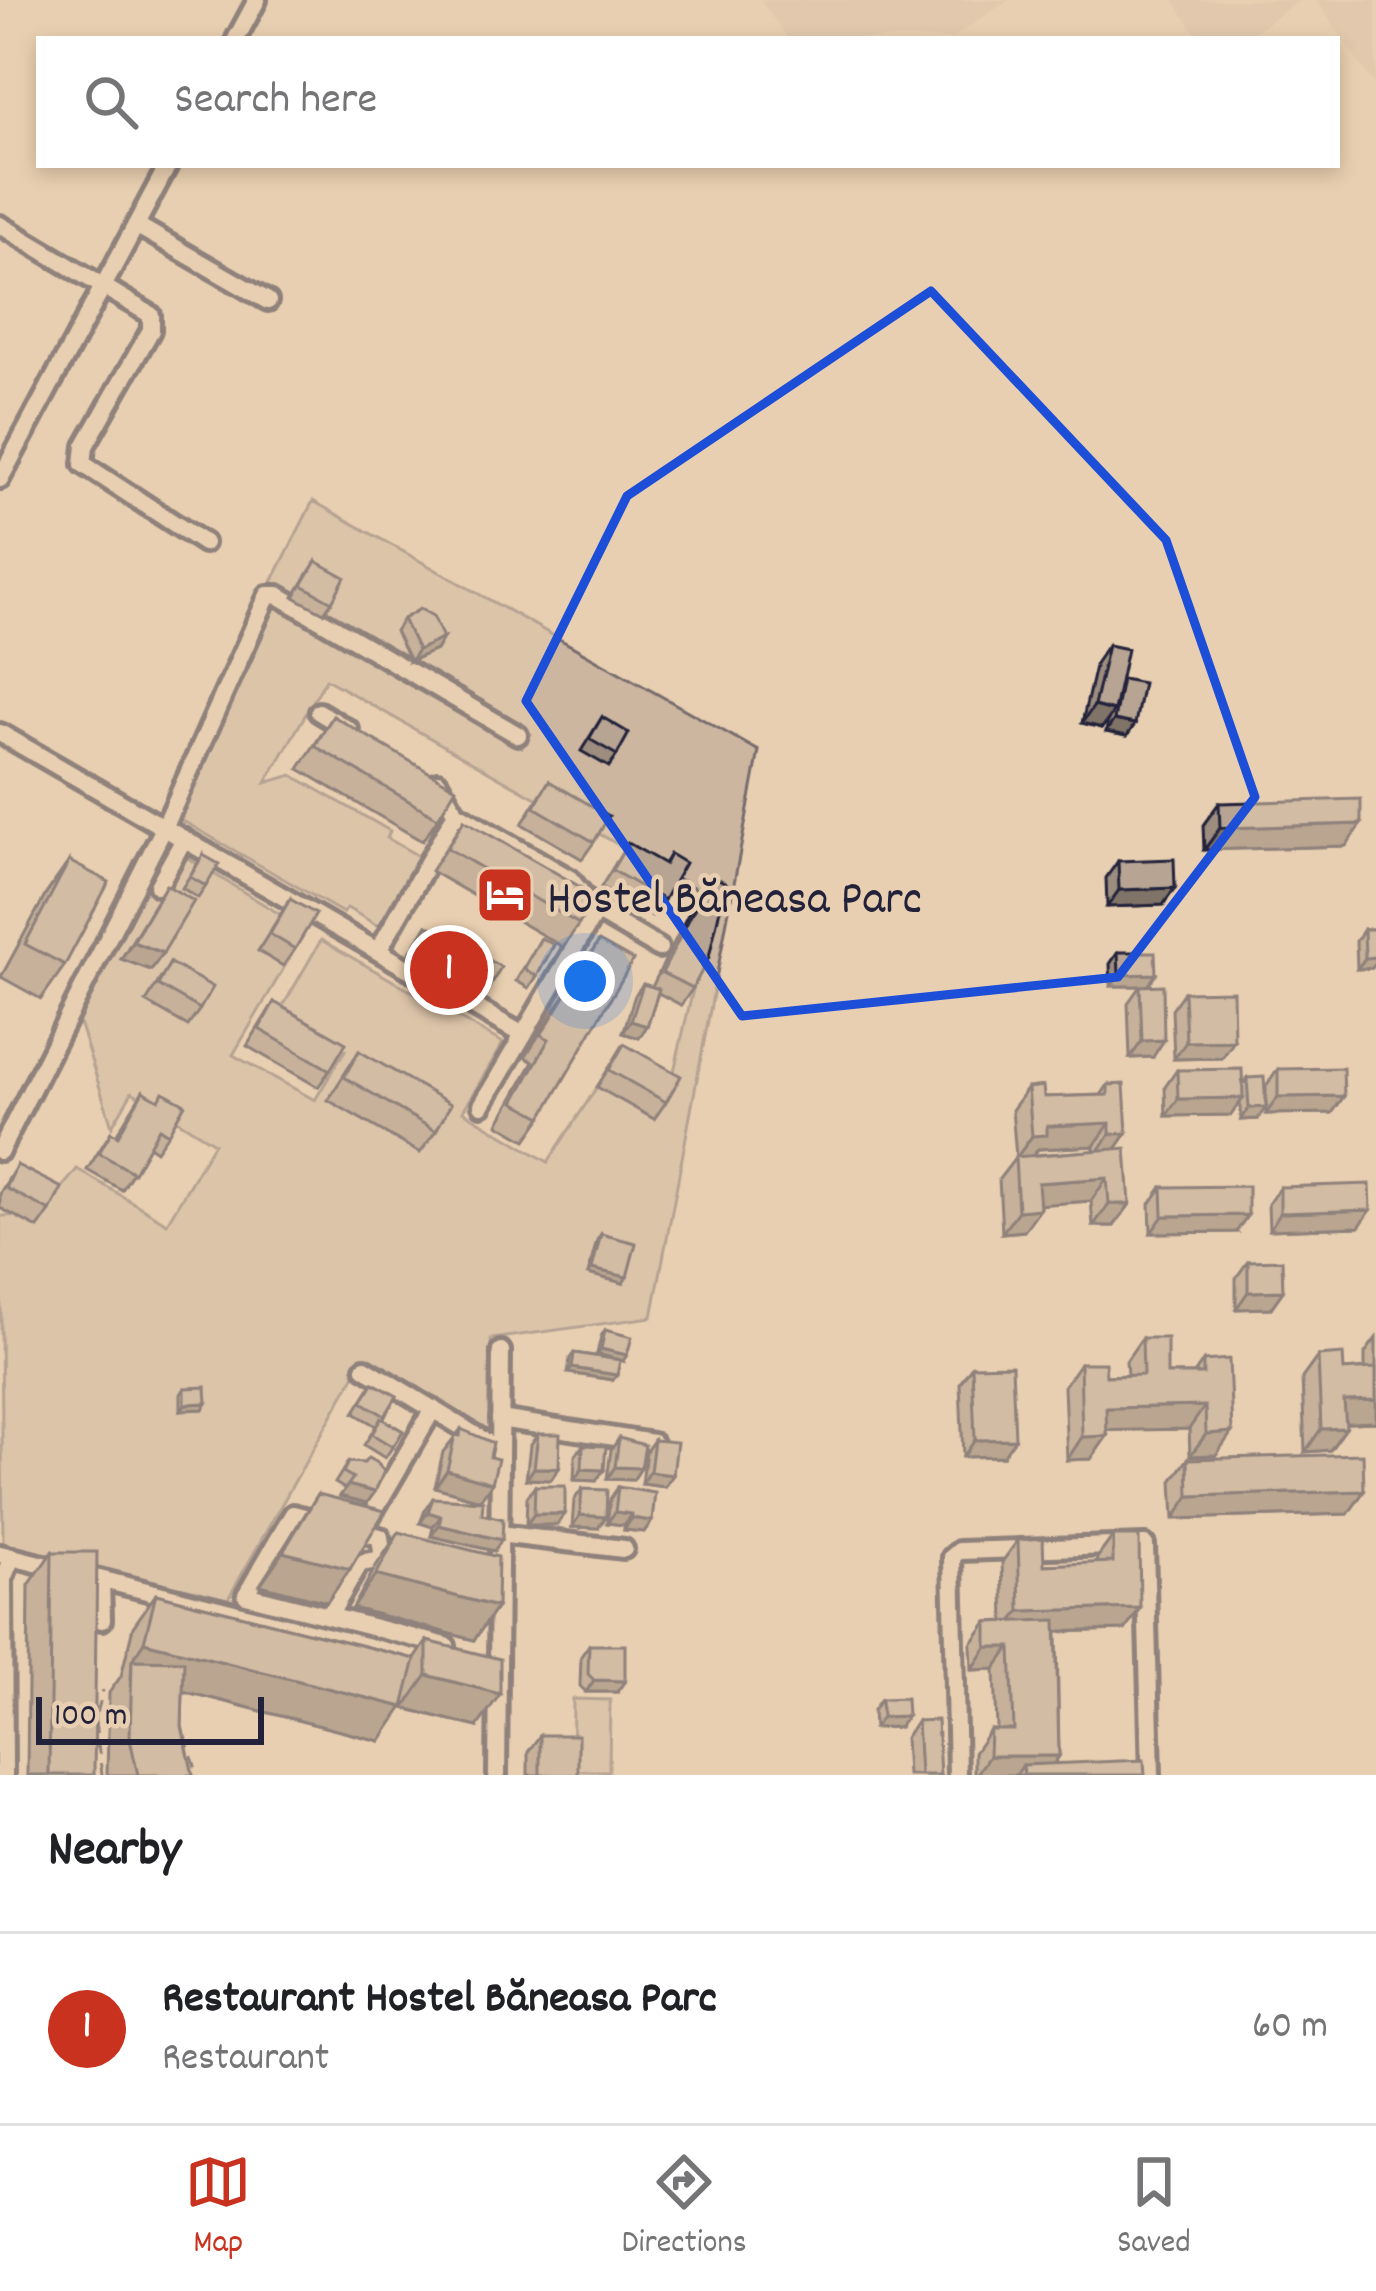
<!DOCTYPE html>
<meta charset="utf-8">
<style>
body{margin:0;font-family:Dekko,sans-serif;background:#f6f6f6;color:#202124}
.scale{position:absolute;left:36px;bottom:30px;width:228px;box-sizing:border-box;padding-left:12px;border:6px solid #22223b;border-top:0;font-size:33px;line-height:42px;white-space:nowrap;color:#22223b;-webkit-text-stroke:9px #e9cfb1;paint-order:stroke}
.you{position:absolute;left:585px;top:981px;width:42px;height:42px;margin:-30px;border:9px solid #fff;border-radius:50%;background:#1a73e8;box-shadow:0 0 0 18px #1a73e833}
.badge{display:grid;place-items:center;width:78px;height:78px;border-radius:50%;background:#c8321e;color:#fff;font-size:39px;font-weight:700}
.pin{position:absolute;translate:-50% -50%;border:6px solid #fff;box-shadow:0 3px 12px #0006}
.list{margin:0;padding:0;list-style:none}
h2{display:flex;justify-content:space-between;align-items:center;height:156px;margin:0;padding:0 48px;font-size:51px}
h2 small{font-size:39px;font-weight:400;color:#757577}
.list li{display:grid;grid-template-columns:78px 1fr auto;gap:36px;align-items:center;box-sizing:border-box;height:192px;padding:0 48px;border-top:3px solid #e0e0e0}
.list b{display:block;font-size:45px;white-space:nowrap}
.list p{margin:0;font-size:39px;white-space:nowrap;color:#757577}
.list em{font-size:39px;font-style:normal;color:#757577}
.icon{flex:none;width:66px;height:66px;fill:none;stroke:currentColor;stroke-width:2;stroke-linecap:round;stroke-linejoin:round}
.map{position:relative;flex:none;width:1376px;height:1775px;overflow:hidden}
.search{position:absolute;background:#fff;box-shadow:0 6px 18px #0003;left:36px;right:36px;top:36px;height:132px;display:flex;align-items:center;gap:30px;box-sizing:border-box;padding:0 42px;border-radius:0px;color:#757577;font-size:45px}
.sheet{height:348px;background:#fff}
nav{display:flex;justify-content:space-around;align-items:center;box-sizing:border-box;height:168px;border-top:3px solid #e0e0e0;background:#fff;font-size:33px;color:#757577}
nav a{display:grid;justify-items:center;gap:6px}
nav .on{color:#c8321e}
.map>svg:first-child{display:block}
</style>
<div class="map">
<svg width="1376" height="1775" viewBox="0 0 1376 1775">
<rect width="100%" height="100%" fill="#e9cfb1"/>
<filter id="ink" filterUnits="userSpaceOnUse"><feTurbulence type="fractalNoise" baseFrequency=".00833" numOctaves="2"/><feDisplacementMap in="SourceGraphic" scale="24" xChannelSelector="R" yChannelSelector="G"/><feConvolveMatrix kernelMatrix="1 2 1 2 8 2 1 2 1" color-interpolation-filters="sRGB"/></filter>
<g filter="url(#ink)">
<!-- built -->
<g fill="#dac2a8">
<path d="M760,0H1009L951,39H788Z"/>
<path d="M1173,0H1301L1244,39H1199Z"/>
<path d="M1316,0H1376V88Z"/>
</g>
<!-- green -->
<g fill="#ccb6a0" stroke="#776c6e" stroke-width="3">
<path d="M313,501L759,751L652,1317L491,1339L493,1434L365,1357L228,1599L3,1544L0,1216C39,1217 55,1198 77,1169L167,1223L214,1143L132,1092L112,1126L77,1016L163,843L306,930L233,1055L315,1100L345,1050L279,1013L321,940L503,1043L463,1111L548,1162L597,1087L669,1093L714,899L326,679L266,783L292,775L390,831L387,838L420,857L380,927L347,908L343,913L176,817L273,606L522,747L531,734L272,582Z"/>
<path d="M573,1699L610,1700L609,1771H572Z"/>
</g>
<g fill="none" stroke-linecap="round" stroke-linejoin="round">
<defs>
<g id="minor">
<path d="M236,39L257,0"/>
<path d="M0,225L151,315V330L85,446L83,464L204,543"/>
<path d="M136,225L268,301"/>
<path d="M0,479L168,165"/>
<path d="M319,712L349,730"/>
<path d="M0,733L523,1035"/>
<path d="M438,782L456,813L570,879L596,911L659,948"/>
<path d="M158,886L184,839"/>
<path d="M378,951L456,813"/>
<path d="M482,1105L596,911"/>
<path d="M0,1151L164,828L268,595H278L518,735"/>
<path d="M365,1368L493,1446"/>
<path d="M500,1419L653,1443"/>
<path d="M370,1517L433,1409"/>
<path d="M320,1521L293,1514L246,1595L446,1646"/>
<path d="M350,1529L380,1537L383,1559L400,1563"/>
<path d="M499,1534L624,1549"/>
<path d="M0,1554L433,1663"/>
<path d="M101,1580L102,1620"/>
<path d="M329,1616L360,1563L383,1559"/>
<path d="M4,1775L3,1579L12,1557"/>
<path d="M497,1775L501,1351"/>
<path d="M957,1775L952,1557L959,1551L1145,1545L1151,1775"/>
</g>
</defs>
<!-- minor casing -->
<use href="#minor" stroke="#22223b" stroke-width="26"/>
<!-- path -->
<g stroke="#22223b" stroke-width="3" stroke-dasharray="12 9" stroke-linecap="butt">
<path d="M185,1736L198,1775"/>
<path d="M102,1775L95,1722L103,1690"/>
</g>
<!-- minor -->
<use href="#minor" stroke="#e9cfb1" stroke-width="16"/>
</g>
<!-- wall -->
<g fill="#9d8d7e" stroke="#22223b" stroke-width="3" fill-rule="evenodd">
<path d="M316,561L332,602L324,613L294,597Z"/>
<path d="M403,619L443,638L436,650L410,661L395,631Z"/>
<path d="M1108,645L1135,724L1127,736L1106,732L1108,719L1102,728L1082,723L1096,662Z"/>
<path d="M333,716L438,818L422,841L299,769Z"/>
<path d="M602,717L617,755L609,767L581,751Z"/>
<path d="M549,781L594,842L582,859L522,824Z"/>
<path d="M1219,803L1346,846L1204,850L1203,825Z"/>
<path d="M464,820L579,924L563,947L431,871Z"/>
<path d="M628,843L664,864L670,854L664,900L652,917L601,887Z"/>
<path d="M203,855L206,886L198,898L182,888Z"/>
<path d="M69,861L65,965L41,999L1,977L46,894Z"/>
<path d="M1118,861L1163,905L1107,907L1106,878Z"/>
<path d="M711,875L693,988L681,1005L658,993L647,1026L639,1038L623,1033L635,995L643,984L652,987L699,892Z"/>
<path d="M166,885L163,953L151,970L121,959Z"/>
<path d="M290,899L295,949L283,966L258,951Z"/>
<path d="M427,925L493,981L482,998L407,957Z"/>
<path d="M1364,929H1376V962L1372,968L1357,969L1356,941Z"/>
<path d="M541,938L537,976L529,988L516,981Z"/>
<path d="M599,941L542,1117L526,1140L498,1124L533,1062L525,1057Z"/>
<path d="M1118,952L1156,974L1148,985L1153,1057L1130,1058L1128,1003L1140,986H1111L1110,964Z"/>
<path d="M170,963L200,1009L188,1026L146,1002Z"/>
<path d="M1184,992L1234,1041L1222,1058L1174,1059L1172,1009Z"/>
<path d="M274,1002L330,1070L318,1087L247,1046Z"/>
<path d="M624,1044L666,1102L654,1119L597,1087Z"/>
<path d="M359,1051L436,1131L420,1153L328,1100Z"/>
<path d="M1278,1069L1344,1096L1332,1113L1266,1114V1086Z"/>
<path d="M1177,1070L1242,1085L1247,1078L1258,1119L1241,1120L1240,1102L1231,1115L1166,1116L1165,1087Z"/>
<path d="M1108,1085L1127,1133L1116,1149L1130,1204L1114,1226H1093L1091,1201L1040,1204V1209L1024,1231L1002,1233L999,1179L1016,1157L1012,1110L1028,1088L1044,1097L1101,1095ZM1094,1146V1151L1033,1155L1038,1149Z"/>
<path d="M143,1091L168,1134L156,1151L149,1146L122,1190L87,1170L111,1132L116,1135Z"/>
<path d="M17,1165L50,1211L38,1228L0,1208V1193Z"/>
<path d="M1162,1187L1236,1232L1151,1233L1150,1204Z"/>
<path d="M1280,1187L1359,1227L1269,1230L1268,1204Z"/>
<path d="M601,1234L623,1283L588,1274L597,1240Z"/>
<path d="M1248,1261L1283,1291L1271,1308L1236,1309V1278Z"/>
<path d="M605,1330L623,1361L620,1360L613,1380L568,1373L570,1358L574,1353L616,1359L597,1354L601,1336Z"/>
<path d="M1142,1338L1167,1374H1194L1203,1361L1216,1455L1190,1456L1189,1429L1107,1430V1436L1091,1459L1067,1460L1064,1386L1080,1363L1106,1376L1127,1375L1126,1361Z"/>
<path d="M1376,1338V1422L1345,1423L1346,1428L1330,1450L1305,1452L1302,1378L1318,1356L1344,1370L1365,1368V1353Z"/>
<path d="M972,1366L1003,1456L963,1457L960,1383Z"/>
<path d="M373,1383L397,1396L383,1419L403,1431L385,1458L364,1445L376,1426L354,1413Z"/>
<path d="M185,1388L207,1403L203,1409L181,1410V1394Z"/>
<path d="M461,1429L480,1500L435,1487L443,1452Z"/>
<path d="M538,1434L559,1468L551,1480L526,1479L530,1445Z"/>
<path d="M619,1438L641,1468L633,1480L607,1479L611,1450Z"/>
<path d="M654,1440L665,1487L642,1484L646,1451Z"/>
<path d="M583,1445L596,1481L574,1480L575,1456Z"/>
<path d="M1188,1459L1364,1491L1348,1514L1174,1519L1172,1481Z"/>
<path d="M348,1462L367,1503L340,1496L345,1489L335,1483Z"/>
<path d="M535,1486L557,1525H526L527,1497Z"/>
<path d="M618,1487L652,1521L644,1532L624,1530V1525L607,1523L610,1499Z"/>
<path d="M582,1489L598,1528L572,1527L574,1500Z"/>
<path d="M318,1494L350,1569L327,1602L260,1585Z"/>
<path d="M433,1498L482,1514L494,1551L431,1536L433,1527L420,1523L425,1510Z"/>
<path d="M399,1532L497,1607L474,1640L353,1608L376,1566Z"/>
<path d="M1113,1536L1140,1608L1125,1630L1057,1632L1059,1756L1054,1764L1145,1775H974V1753L990,1730H997L995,1669L972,1670L971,1644L987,1622L1004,1621L1002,1562L1018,1540L1044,1565L1097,1563V1558Z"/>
<path d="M52,1552L94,1775H27L29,1585Z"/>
<path d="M156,1594L415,1659L427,1641L477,1727L404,1708V1704L380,1741L183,1691L182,1726L193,1775H107L109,1693L121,1676L133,1627Z"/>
<path d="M589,1645L617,1692H586L580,1686L581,1656Z"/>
<path d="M881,1699L899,1727L874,1728L873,1710Z"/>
<path d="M917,1721L940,1775H907L905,1738Z"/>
<path d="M540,1735L578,1775H528V1752Z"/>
</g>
<!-- shaded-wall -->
<g fill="#807367" stroke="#22223b" stroke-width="3">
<path d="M443,638L436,650L410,661L418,650Z"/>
<path d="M1094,706L1114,711L1102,728L1082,723Z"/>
<path d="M1114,720L1135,724L1127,736L1106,732Z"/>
<path d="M1361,824L1346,846L1204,850L1220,828Z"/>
<path d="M1175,888L1163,905L1107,907L1119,890Z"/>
<path d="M133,942L163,953L151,970L121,959Z"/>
<path d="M1376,957V962L1372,968L1357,969L1365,958Z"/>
<path d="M1156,974L1148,986H1111L1119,975Z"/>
<path d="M631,1021L647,1026L639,1038L623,1033Z"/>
<path d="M1164,1040L1153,1057L1130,1058L1142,1041Z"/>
<path d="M1234,1041L1222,1058L1174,1059L1186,1042Z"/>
<path d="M1344,1096L1332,1113L1266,1114L1278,1097Z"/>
<path d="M1243,1098L1231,1115L1166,1116L1178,1099Z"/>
<path d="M1266,1107L1258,1119L1241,1120L1249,1108Z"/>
<path d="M1110,1123L1094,1146L1038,1149L1032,1157L1016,1158L1032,1136L1047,1126Z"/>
<path d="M1127,1133L1111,1156L1095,1157L1110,1134Z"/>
<path d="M1107,1178L1091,1201L1023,1206L1038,1183Z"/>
<path d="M1109,1204H1130L1114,1226H1093Z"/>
<path d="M1040,1209L1024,1231L1002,1233L1018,1211Z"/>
<path d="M1371,1210L1359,1227L1269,1230L1280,1213Z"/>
<path d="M1248,1215L1236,1232L1151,1233L1163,1216Z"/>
<path d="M592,1269L627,1277L623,1283L588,1274Z"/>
<path d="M1283,1291L1271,1308L1236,1309L1248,1292Z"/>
<path d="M601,1349L627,1355L623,1361L597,1354Z"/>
<path d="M572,1368L617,1375L613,1380L568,1373Z"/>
<path d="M1376,1400V1422L1329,1424L1344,1401Z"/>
<path d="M207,1403L203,1409L181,1410L185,1404Z"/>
<path d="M1205,1406L1189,1429L1090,1431L1106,1408Z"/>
<path d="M1346,1428L1330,1450L1305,1452L1321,1429Z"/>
<path d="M1232,1432L1216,1455L1190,1456L1206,1434Z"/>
<path d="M1107,1436L1091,1459L1067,1460L1082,1437Z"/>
<path d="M1015,1439L1003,1456L963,1457L975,1440Z"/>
<path d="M615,1467L641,1468L633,1480L607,1479Z"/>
<path d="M534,1468H559L551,1480L526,1479Z"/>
<path d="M582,1469L604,1470L596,1481L574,1480Z"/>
<path d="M447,1470L492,1483L480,1500L435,1487Z"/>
<path d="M650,1472L673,1475L665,1487L642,1484Z"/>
<path d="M348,1485L375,1492L367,1503L340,1496Z"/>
<path d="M1364,1491L1348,1514L1174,1519L1189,1496Z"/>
<path d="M428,1512L441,1516L433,1527L420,1523Z"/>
<path d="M615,1512L632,1514L624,1525L607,1523Z"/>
<path d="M534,1514H565L557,1525H526Z"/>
<path d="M580,1515L606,1517L598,1528L572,1527Z"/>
<path d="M632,1518L652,1521L644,1532L624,1530Z"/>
<path d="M439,1525L502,1540L494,1551L431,1536Z"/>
<path d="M283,1552L350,1569L327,1602L260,1585Z"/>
<path d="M376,1575L497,1607L474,1640L353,1608Z"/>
<path d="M1140,1608L1125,1630L1004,1633L1020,1611Z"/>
<path d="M144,1642L403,1707L380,1741L131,1678L132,1660Z"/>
<path d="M987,1647H1011L995,1669L972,1670Z"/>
<path d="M427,1675L500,1694L477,1727L404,1708Z"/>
<path d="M594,1680L625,1681L617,1692H586Z"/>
<path d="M907,1716L899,1727L874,1728L882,1717Z"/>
<path d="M989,1756H1059L1046,1775L1023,1765L1016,1775H976Z"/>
</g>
<!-- building -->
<g fill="#b7a493" stroke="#22223b" stroke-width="3">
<path d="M316,561L345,577L332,602L302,585Z"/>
<path d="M420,609L433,616L443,638L418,650L403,619Z"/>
<path d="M1108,645L1127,649L1114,711L1094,706Z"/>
<path d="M1122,679L1143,683L1135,724L1114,720Z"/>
<path d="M333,716L456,788L438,818L315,746Z"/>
<path d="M602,717L629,733L617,755L589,739Z"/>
<path d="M549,781L609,816L594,842L534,807Z"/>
<path d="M1361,799V824L1220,828L1219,803Z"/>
<path d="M464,820L596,896L579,924L447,848Z"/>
<path d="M628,843L665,864L670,854L685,863L664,900L612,870Z"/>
<path d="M203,855L219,864L206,886L190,877Z"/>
<path d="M1174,859L1175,888L1119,890L1118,861Z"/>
<path d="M69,861L109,882L65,965L25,944Z"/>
<path d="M711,875L726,883L709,957L693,988L662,973Z"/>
<path d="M166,885L194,901L163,953L133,942Z"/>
<path d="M290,899L316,914L295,949L270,934Z"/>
<path d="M427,925L501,967L493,981L419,940Z"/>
<path d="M1364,929H1376V957L1365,958Z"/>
<path d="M541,938L554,945L537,976L524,969Z"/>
<path d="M599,941L633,960L542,1117L514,1102L549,1039L541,1035Z"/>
<path d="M1118,952H1155L1156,974L1119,975Z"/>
<path d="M170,963L213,987L200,1009L158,985Z"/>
<path d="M643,984L659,989L647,1026L631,1021Z"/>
<path d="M1163,985L1164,1040L1142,1041L1140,986Z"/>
<path d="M1233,991L1234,1041L1186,1042L1184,992Z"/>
<path d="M274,1002L346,1043L330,1070L259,1029Z"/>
<path d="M624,1044L681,1076L666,1102L609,1070Z"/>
<path d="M359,1051L451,1104L436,1131L344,1077Z"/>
<path d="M1343,1068L1344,1096L1278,1097V1069Z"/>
<path d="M1242,1069L1243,1098L1178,1099L1177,1070Z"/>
<path d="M1264,1077L1266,1107L1249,1108L1247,1078Z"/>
<path d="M1124,1084L1127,1133L1110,1134V1123L1047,1126V1135L1032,1136L1028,1088L1043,1086L1044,1097L1108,1095V1085Z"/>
<path d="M143,1091L159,1100L163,1092L185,1104L168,1134L159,1128L134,1173L99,1153L111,1132L118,1136Z"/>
<path d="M1126,1148L1130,1204H1109L1107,1178L1038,1183L1040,1209L1018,1211L1015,1157Z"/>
<path d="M17,1165L62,1188L50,1211L6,1188Z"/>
<path d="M1370,1184L1371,1210L1280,1213V1187Z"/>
<path d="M1248,1186V1215L1163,1216L1162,1187Z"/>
<path d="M601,1234L636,1243L627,1277L592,1269Z"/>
<path d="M1282,1260L1283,1291L1248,1292V1261Z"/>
<path d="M605,1330L632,1337L627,1355L601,1349Z"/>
<path d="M1142,1338H1167V1374H1203V1361L1229,1359L1232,1432L1206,1434L1205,1406L1106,1408L1107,1436L1082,1437L1080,1363H1105L1106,1376L1143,1375Z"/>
<path d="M574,1353L620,1360L617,1375L572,1368Z"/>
<path d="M1343,1354L1344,1370L1376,1368V1400L1344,1401L1346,1428L1321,1429L1318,1356Z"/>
<path d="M1012,1365L1015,1439L975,1440L972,1366Z"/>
<path d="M373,1383L397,1396L385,1416L362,1402Z"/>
<path d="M206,1387L207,1403L185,1404V1388Z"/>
<path d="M381,1418L403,1431L393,1447L372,1434Z"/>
<path d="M461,1429L493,1443L490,1457L498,1459L492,1483L447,1470L455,1435L460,1436Z"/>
<path d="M538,1434H560L559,1468H534Z"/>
<path d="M619,1438L645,1445L641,1468L615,1467Z"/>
<path d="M654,1440L677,1442L673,1475L650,1472Z"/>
<path d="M583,1445L606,1446L604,1470L582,1469Z"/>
<path d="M1363,1454L1364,1491L1189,1496L1188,1459Z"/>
<path d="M368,1458L377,1463L384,1471L375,1492L348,1485L353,1478L343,1472L348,1462L364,1463Z"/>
<path d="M535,1486H565V1514H534Z"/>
<path d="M618,1487L655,1493L652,1521L632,1518V1514L615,1512Z"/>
<path d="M582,1489L607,1490L606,1517L580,1515Z"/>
<path d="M318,1494L385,1511L350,1569L283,1552Z"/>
<path d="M433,1498L483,1501L482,1514L503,1519L502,1540L439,1525L441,1516L428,1512Z"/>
<path d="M399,1532L498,1557L497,1607L376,1575Z"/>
<path d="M1113,1536H1139L1140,1608L1020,1611L1018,1540L1043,1538L1044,1565L1113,1562Z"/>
<path d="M52,1552H97L94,1775H49Z"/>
<path d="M156,1594L415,1659L403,1707L144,1642Z"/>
<path d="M1056,1620L1059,1756H989L990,1730H1014L1011,1647H987V1622Z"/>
<path d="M427,1641L500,1659V1694L427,1675Z"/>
<path d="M589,1645H625V1681L594,1680L588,1674Z"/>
<path d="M132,1660L184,1661L182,1726L193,1775H138L130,1739Z"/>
<path d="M906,1698L907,1716L882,1717L881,1699Z"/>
<path d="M937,1720L940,1775H920L917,1721Z"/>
<rect x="540" y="1735" width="38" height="40"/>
<path d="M1144,1760L1145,1775H1024L1023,1765Z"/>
</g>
</g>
<!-- marked area -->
<path d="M0 0H1376V1775H0ZM931,291L1166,540L1255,797L1118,977L742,1016L526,701L627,496Z" fill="#e9cfb1" fill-opacity=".55" fill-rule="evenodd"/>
<path fill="none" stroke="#1d4ed8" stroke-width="9" stroke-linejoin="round" d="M931,291L1166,540L1255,797L1118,977L742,1016L526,701L627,496Z"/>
<!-- icons -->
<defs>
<symbol id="hotel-square" viewBox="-11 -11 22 22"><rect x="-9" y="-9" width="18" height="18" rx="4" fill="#c8321e" stroke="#e9cfb1"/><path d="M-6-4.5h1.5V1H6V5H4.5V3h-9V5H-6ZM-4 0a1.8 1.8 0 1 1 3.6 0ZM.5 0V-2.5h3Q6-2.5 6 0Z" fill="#fff"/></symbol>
</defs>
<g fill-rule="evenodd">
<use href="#hotel-square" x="472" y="862" width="66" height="66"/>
</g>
<g text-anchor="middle" stroke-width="9" stroke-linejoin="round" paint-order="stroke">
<!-- poi labels -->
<g font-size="48" fill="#22223b" stroke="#e9cfb1" text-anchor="start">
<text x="547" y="912">Hostel Băneasa Parc</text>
</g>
</g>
</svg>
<div class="scale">100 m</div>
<div class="you"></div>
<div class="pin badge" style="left:449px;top:970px">1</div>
<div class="search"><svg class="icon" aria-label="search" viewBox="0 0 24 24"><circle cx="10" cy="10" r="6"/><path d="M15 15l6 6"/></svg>Search here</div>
</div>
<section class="sheet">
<h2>Nearby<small></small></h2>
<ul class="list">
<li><span class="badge">1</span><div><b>Restaurant Hostel Băneasa Parc</b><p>Restaurant</p></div><em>60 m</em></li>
</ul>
</section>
<nav>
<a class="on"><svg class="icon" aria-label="map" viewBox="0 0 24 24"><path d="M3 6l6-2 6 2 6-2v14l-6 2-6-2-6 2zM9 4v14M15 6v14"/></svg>Map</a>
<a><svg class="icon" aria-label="directions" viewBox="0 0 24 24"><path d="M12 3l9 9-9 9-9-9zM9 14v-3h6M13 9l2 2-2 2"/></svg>Directions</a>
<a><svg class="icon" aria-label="saved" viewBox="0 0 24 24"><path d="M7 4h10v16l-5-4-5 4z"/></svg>Saved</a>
</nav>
